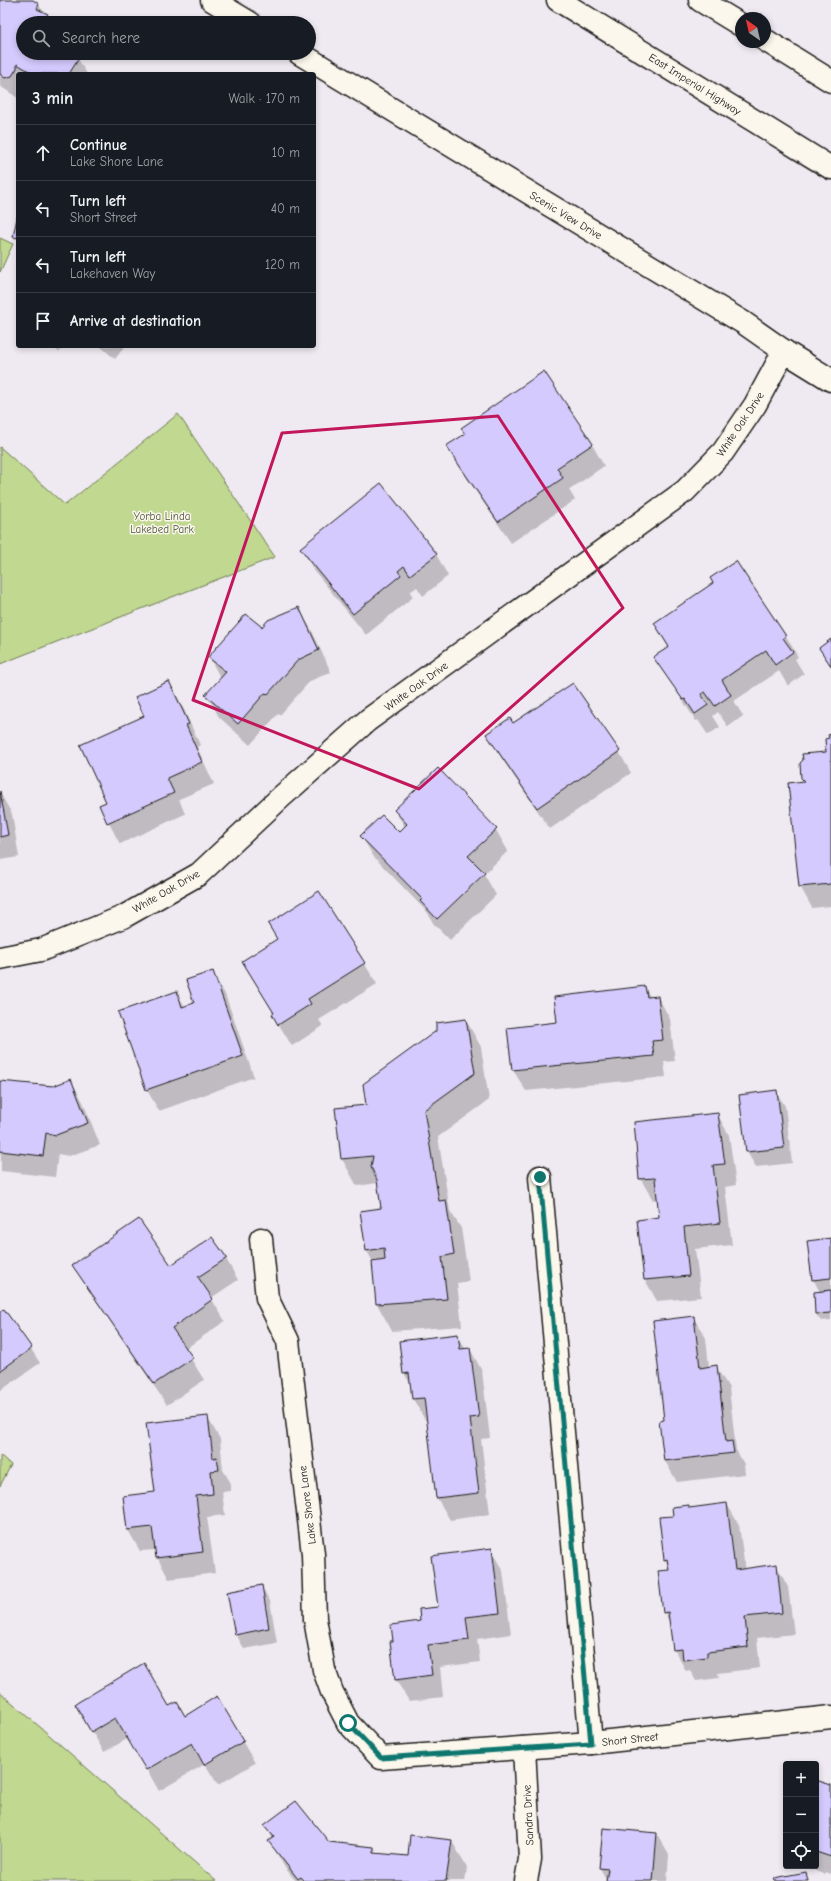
<!DOCTYPE html>
<meta charset="utf-8">
<style>
body{margin:0;font-family:"Comic Neue",sans-serif;background:#20242c;color:#f1f3f6}
.controls{position:absolute;right:12px;bottom:12px;display:grid;overflow:hidden;border-radius:4px;box-shadow:0 2px 6px #0003}
.controls button{width:36px;height:36px;display:grid;place-items:center;padding:0;border:0;border-bottom:1px solid #363941;background:#171b24;color:#f1f3f6;font:20px sans-serif}
.compass{position:absolute;left:735px;top:12px;width:36px;height:36px;border-radius:50%;background:#171b24;box-shadow:0 2px 6px #0003;rotate:326deg}
.stop{position:absolute;width:12px;height:12px;margin:-9px;border:3px solid #0f766e;border-radius:50%;background:#fff}
.stop.end{background:#0f766e;border-color:#fff;box-shadow:0 1px 4px #0008}
.list{margin:0;padding:0;list-style:none}
h2{display:flex;justify-content:space-between;align-items:center;height:52px;margin:0;padding:0 16px;font-size:17px}
h2 small{font-size:13px;font-weight:400;color:#9ea1a6}
.list li{display:grid;grid-template-columns:26px 1fr auto;gap:12px;align-items:center;box-sizing:border-box;height:56px;padding:0 16px;border-top:1px solid #363941}
.list b{display:block;font-size:15px;white-space:nowrap}
.list p{margin:0;font-size:13px;white-space:nowrap;color:#9ea1a6}
.list em{font-size:13px;font-style:normal;color:#9ea1a6}
.icon{flex:none;width:22px;height:22px;fill:none;stroke:currentColor;stroke-width:2;stroke-linecap:round;stroke-linejoin:round}
.map{position:relative;flex:none;width:831px;height:1881px;overflow:hidden}
.search{position:absolute;background:#171b24;box-shadow:0 2px 6px #0003;left:16px;top:16px;width:300px;height:44px;display:flex;align-items:center;gap:10px;box-sizing:border-box;padding:0 14px;border-radius:22px;color:#9ea1a6;font-size:15px}
.panel{position:absolute;background:#171b24;box-shadow:0 2px 6px #0003;left:16px;top:72px;width:300px;height:276px;border-radius:4px}
.map>svg:first-child{display:block}
</style>
<div class="map">
<svg width="831" height="1881" viewBox="0 0 831 1881">
<rect width="100%" height="100%" fill="#efeaf1"/>
<filter id="ink" filterUnits="userSpaceOnUse"><feTurbulence type="fractalNoise" baseFrequency=".025" numOctaves="2"/><feDisplacementMap in="SourceGraphic" scale="8" xChannelSelector="R" yChannelSelector="G"/><feConvolveMatrix kernelMatrix="1 2 1 2 8 2 1 2 1" color-interpolation-filters="sRGB"/></filter>
<g filter="url(#ink)">
<!-- green -->
<g fill="#c0d88f" stroke="#6e7a56">
<path d="M0,238L13,244L0,272Z"/>
<path d="M178,414L275,557L0,664V447L65,505Z"/>
<path d="M0,1455L11,1465L0,1486Z"/>
<path d="M0,1692L216,1881H0Z"/>
</g>
<!-- shadow -->
<g fill="#0003">
<path d="M0,0H31L38,4L52,23H23V53H68L78,59L87,74H18V98L0,86Z"/>
<path d="M52,346H64L59,352Z"/>
<path d="M100,346H125L115,359Z"/>
<path d="M592,444L604,466L569,490L575,500L511,543L460,468L448,447Z"/>
<path d="M301,548L436,554L448,576L423,596L417,587L410,592L413,597L366,635L313,569Z"/>
<path d="M298,608L311,629L331,672L310,681L280,715L278,714L250,745L219,717L207,695L221,679L209,657Z"/>
<path d="M655,624L786,636L798,657L795,659L804,674L788,686L779,671L734,701L743,716L728,727L718,712L713,716L720,727L708,735L698,720L696,721L655,658L669,648Z"/>
<path d="M169,682L181,703L200,745L197,747L214,784L179,799L185,814L120,844L100,806L108,802L145,716Z"/>
<path d="M572,684L619,752L631,773L550,829L500,756L488,735L513,725Z"/>
<path d="M831,735V906L812,908L800,886L805,782L827,753Z"/>
<path d="M0,793L12,814L19,857L0,860Z"/>
<path d="M395,811L496,830L508,851L484,874L496,895L450,940L433,923L428,913L374,857L361,836L399,833L405,827Z"/>
<path d="M364,963L377,984L319,1020L323,1026L292,1046L273,1015Z"/>
<path d="M212,972L225,994L254,1077L159,1111L147,1090L176,992L185,1007L195,1003Z"/>
<path d="M645,988L651,998L658,997L670,1019L675,1061L664,1062L666,1077L526,1091L513,1070L508,1029L558,1023Z"/>
<path d="M466,1020L481,1047L489,1100L438,1137L450,1211L461,1228L469,1281L457,1283L462,1326L392,1331L377,1304L373,1262L367,1251L382,1209L378,1183L357,1186L342,1159L336,1109L367,1106Z"/>
<path d="M71,1080L83,1102L100,1145L69,1156L58,1154L55,1177L1,1171L0,1082L53,1087Z"/>
<path d="M776,1092L785,1106L792,1163L756,1167L747,1152L741,1096Z"/>
<path d="M717,1114L729,1135L736,1185L725,1187L732,1245L695,1249L701,1297L657,1301L645,1280L660,1218L658,1199L653,1200L640,1178Z"/>
<path d="M831,1239V1320L821,1321L816,1314L820,1292L813,1279Z"/>
<path d="M226,1259L238,1280L211,1298L225,1321L185,1349L204,1380L167,1405L86,1286L73,1265L171,1266Z"/>
<path d="M0,1313L31,1349L40,1363L0,1391Z"/>
<path d="M693,1317L706,1338L709,1367H716L729,1388L736,1450L744,1464L745,1474L677,1482L665,1461L660,1422L665,1421Z"/>
<path d="M458,1335L466,1350L470,1349L482,1371L490,1438L481,1439L490,1514L450,1520L437,1498L428,1420H425L413,1399L412,1387L404,1373Z"/>
<path d="M207,1417L220,1439L223,1470L229,1480L231,1491L222,1492L225,1515L207,1517L215,1573L169,1579L157,1557L156,1550L140,1551L128,1530L124,1496L156,1493Z"/>
<path d="M727,1504L739,1525L745,1569L776,1565L788,1587L794,1634L757,1638L760,1668L718,1673L719,1678L696,1681L690,1670L686,1671L674,1649L671,1625L664,1612L670,1570L665,1559L674,1517L688,1506L690,1509Z"/>
<path d="M491,1550L503,1571L511,1634L477,1639L480,1662L440,1667L443,1697L409,1701L396,1680L421,1622L439,1608Z"/>
<path d="M261,1586L270,1601L277,1643L244,1649L236,1634Z"/>
<path d="M217,1698L255,1763L218,1785L205,1764L159,1791L129,1738L104,1752L76,1704L169,1708L185,1717Z"/>
<path d="M816,1781L831,1786V1874L826,1872L825,1875L804,1866H816Z"/>
<path d="M266,1825L328,1843L374,1848L377,1854L409,1857L452,1841L467,1868L465,1881H296L285,1868L270,1841L273,1839Z"/>
<path d="M604,1829L657,1834L669,1855L667,1881H607L600,1868Z"/>
</g>
<!-- building -->
<g fill="#d4cafd" stroke="#1c1c1c">
<path d="M0,0H33L39,4L37,9L48,14L42,23H23V53H70L79,58L69,74H34L17,64V68L12,76L5,78L0,74Z"/>
<path d="M18,213V238L13,237Z"/>
<path d="M544,371L593,444L557,468L563,478L498,522L446,446L465,434L461,428Z"/>
<path d="M381,483L437,554L410,575L404,566L398,571L401,575L353,614L300,548Z"/>
<path d="M736,561L786,636L783,638L793,652L775,665L766,650L722,680L731,695L715,706L705,692L701,694L708,705L695,714L685,699L683,700L653,657L669,647L654,623L713,583L710,578Z"/>
<path d="M299,607L319,650L298,660L268,694L265,693L238,724L205,695L226,672L208,657L246,614L262,627L268,620Z"/>
<path d="M831,639V666L819,648Z"/>
<path d="M169,681L189,724L186,725L202,762L167,778L174,793L107,823L99,805L106,802L80,745L144,716L135,697Z"/>
<path d="M573,683L620,751L537,808L486,734L510,718L513,723Z"/>
<path d="M831,734V884L799,887L788,783L804,781L801,778L800,763L803,760L802,754L826,752L825,739L829,738L828,735Z"/>
<path d="M438,768L497,829L468,856L485,873L437,919L420,901L422,899L360,836L382,815L399,832L407,824L394,810Z"/>
<path d="M0,791L8,835L0,837Z"/>
<path d="M319,891L365,963L308,999L311,1004L278,1025L272,1014L274,1013L242,961L277,939L268,924Z"/>
<path d="M213,971L243,1056L146,1090L118,1012L177,991L182,1007L194,1003L186,980Z"/>
<path d="M645,986L647,997L658,996L663,1040L652,1041L654,1056L512,1070L507,1028L557,1022L554,997Z"/>
<path d="M466,1019L475,1073L424,1110L439,1201L446,1200L454,1254L442,1257L447,1299L376,1304L372,1262L385,1260L384,1248L366,1251L360,1211L381,1208L377,1180L371,1167L373,1156L341,1159L335,1108L366,1105L363,1084L436,1031V1023Z"/>
<path d="M71,1079L88,1123L56,1135L46,1133L43,1156L0,1151V1081L53,1086Z"/>
<path d="M777,1090L784,1148L746,1152L739,1095Z"/>
<path d="M718,1113L725,1164L713,1165L720,1223L684,1227L689,1276L644,1280L637,1220L659,1217L655,1178L639,1179L634,1122Z"/>
<path d="M139,1219L171,1265L212,1237L227,1258L198,1277L213,1299L172,1328L193,1358L154,1384L72,1265Z"/>
<path d="M831,1238V1278L812,1280L807,1241Z"/>
<path d="M831,1290V1313L815,1314L814,1292Z"/>
<path d="M4,1309L32,1348L0,1371V1311Z"/>
<path d="M694,1316L700,1368L717,1365L726,1442L732,1441L734,1453L664,1461L659,1421L664,1420L653,1321Z"/>
<path d="M458,1334L460,1349L470,1348L479,1417L470,1418L479,1493L436,1498L424,1398L412,1399L409,1373L403,1374L399,1341Z"/>
<path d="M208,1416L213,1458L217,1457L219,1470L211,1471L213,1494L196,1496L203,1552L156,1558L152,1527L127,1530L123,1496L155,1492L146,1423Z"/>
<path d="M727,1503L735,1570L777,1564L782,1613L745,1617L748,1647L707,1652V1657L683,1660L682,1649L673,1650L668,1612L663,1613L658,1571L669,1570L667,1559L664,1560L659,1517L673,1516L672,1507L689,1505V1508Z"/>
<path d="M492,1548L500,1613L466,1617L469,1640L428,1645L432,1675L395,1680L390,1641H393L391,1625L420,1621L419,1609L438,1607L431,1556Z"/>
<path d="M262,1585L269,1628L235,1635L227,1592Z"/>
<path d="M144,1663L169,1706L177,1702L185,1716L217,1696L244,1741L204,1765L192,1743L146,1770L115,1718L91,1732L75,1704Z"/>
<path d="M816,1780L831,1785V1857L816,1852Z"/>
<path d="M296,1801L329,1842L374,1847V1853L408,1856L410,1835L452,1840L446,1881H305L301,1877L298,1879L268,1841L274,1837L264,1825Z"/>
<path d="M603,1828L657,1833L653,1881H606L608,1869L599,1868Z"/>
<path d="M806,1872L808,1881H775L774,1878Z"/>
</g>
<g fill="none" stroke-linecap="round" stroke-linejoin="round">
<defs>
<g id="minor">
<path d="M212,0L250,23"/>
<path d="M299,53L744,323L784,351L831,380"/>
<path d="M0,958L41,950L123,917L199,874L280,798L368,720L685,491L723,452L755,405L784,351"/>
<path d="M540,1177L591,1743"/>
<path d="M261,1239L267,1298L288,1341L313,1554L315,1619L324,1670L332,1692L348,1723L381,1758L591,1743L831,1717"/>
<path d="M524,1748L530,1859L526,1881"/>
</g>
<g id="highway">
<path d="M558,0L831,168"/>
<path d="M700,0L741,25"/>
<path d="M765,40L831,81"/>
</g>
</defs>
<!-- minor casing -->
<use href="#minor" stroke="#1c1c1c" stroke-width="25"/>
<!-- highway casing -->
<use href="#highway" stroke="#1c1c1c" stroke-width="25"/>
<!-- minor -->
<use href="#minor" stroke="#fbf7ec" stroke-width="22"/>
<!-- highway -->
<use href="#highway" stroke="#fbf7ec" stroke-width="22"/>
</g>
</g>
<g fill="none" stroke-linecap="round" stroke-linejoin="round" filter="url(#ink)">
<!-- route -->
<path stroke="#0f766e" stroke-width="5" d="M348,1723L381,1758L591,1744L540,1177"/>
</g>
<!-- marked area -->
<path fill="none" stroke="#c2185b" stroke-width="3" stroke-linejoin="round" d="M498,416L623,608L419,789L193,700L282,433Z"/>
<g text-anchor="middle" stroke-width="3" stroke-linejoin="round" paint-order="stroke">
<!-- street labels -->
<g font-size="11" fill="#1c1c1c" stroke="#fbf7ec">
<text transform="translate(695 84) rotate(32)" y="4">East Imperial Highway</text>
<text transform="translate(566 215) rotate(31)" y="4">Scenic View Drive</text>
<text transform="translate(740 424) rotate(-56)" y="4">White Oak Drive</text>
<text transform="translate(416 686) rotate(-36)" y="4">White Oak Drive</text>
<text transform="translate(166 891) rotate(-30)" y="4">White Oak Drive</text>
<text transform="translate(307 1505) rotate(-97)" y="4">Lake Shore Lane</text>
<text transform="translate(630 1739) rotate(-6)" y="4">Short Street</text>
<text transform="translate(528 1815) rotate(-93)" y="4">Sandra Drive</text>
</g>
<!-- park labels -->
<g font-size="11" fill="#4d543e" stroke="#fbf7ec">
<text x="162" y="520">Yorba Linda<tspan x="162" dy="13">Lakebed Park</tspan></text>
</g>
</g>
</svg>
<div class="controls">
<button>+</button>
<button>−</button>
<button><svg class="icon" aria-label="locate" viewBox="0 0 24 24"><circle cx="12" cy="12" r="6"/><path d="M12 2v4M12 18v4M2 12h4M18 12h4"/></svg></button>
</div>
<svg class="compass" viewBox="-18 -18 36 36"><path d="M0-13l5 13h-10z" fill="#e53935"/><path d="M0 13l5-13h-10z" fill="#9ea1a6"/></svg>
<div class="stop" style="left:348px;top:1723px"></div>
<div class="stop end" style="left:540px;top:1177px"></div>
<div class="search"><svg class="icon" aria-label="search" viewBox="0 0 24 24"><circle cx="10" cy="10" r="6"/><path d="M15 15l6 6"/></svg>Search here</div>
<section class="panel">
<h2>3 min<small>Walk · 170 m</small></h2>
<ul class="list">
<li><svg class="icon" aria-label="ahead" viewBox="0 0 24 24"><path d="M12 20V5M6 11l6-6 6 6"/></svg><div><b>Continue</b><p>Lake Shore Lane</p></div><em>10 m</em></li>
<li><svg class="icon" aria-label="left" viewBox="0 0 24 24"><path d="M17 20v-9H6M10 6l-5 5 5 5"/></svg><div><b>Turn left</b><p>Short Street</p></div><em>40 m</em></li>
<li><svg class="icon" aria-label="left" viewBox="0 0 24 24"><path d="M17 20v-9H6M10 6l-5 5 5 5"/></svg><div><b>Turn left</b><p>Lakehaven Way</p></div><em>120 m</em></li>
<li><svg class="icon" aria-label="arrive" viewBox="0 0 24 24"><path d="M6 21V4h12l-3 4 3 4H6"/></svg><div><b>Arrive at destination</b></div></li>
</ul>
</section>
</div>
